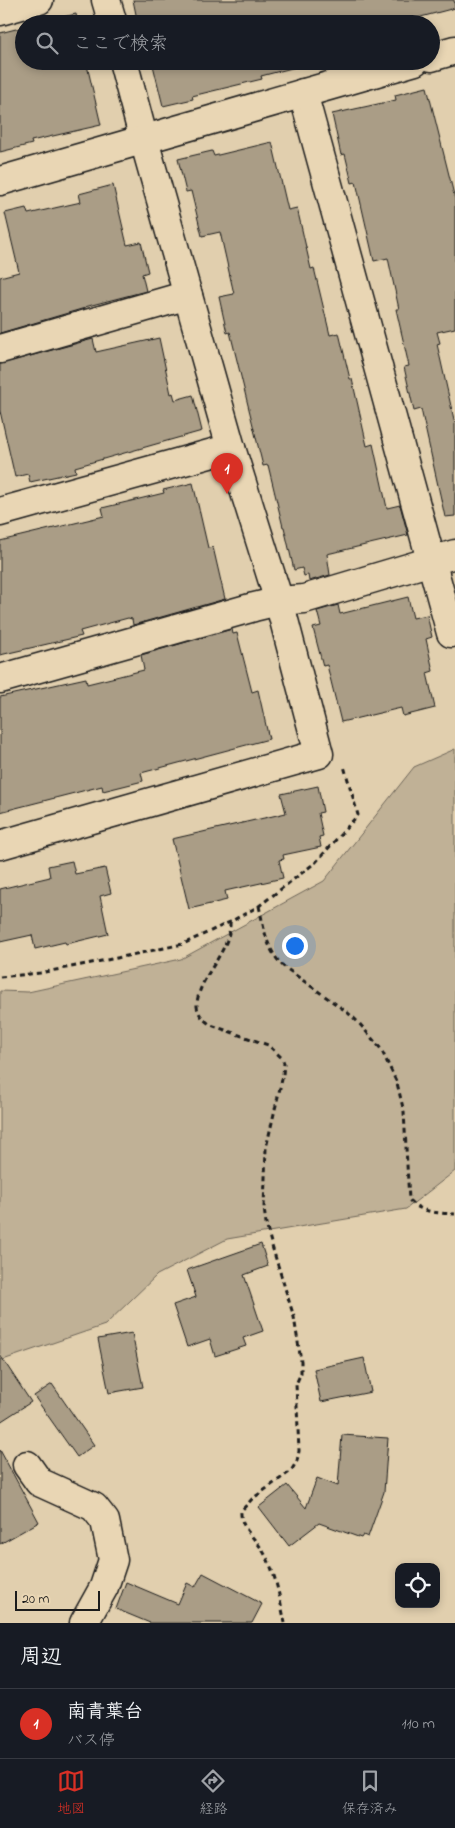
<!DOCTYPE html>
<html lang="ja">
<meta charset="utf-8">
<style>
body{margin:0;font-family:"Indie Flower","Klee One",sans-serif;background:#20242c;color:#f1f3f6}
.controls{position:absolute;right:15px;bottom:15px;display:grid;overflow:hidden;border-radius:10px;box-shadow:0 2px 8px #0003}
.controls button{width:45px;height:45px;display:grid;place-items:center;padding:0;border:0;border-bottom:1px solid #363941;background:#171b24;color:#f1f3f6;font:25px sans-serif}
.scale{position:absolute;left:15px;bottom:12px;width:85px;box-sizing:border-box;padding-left:5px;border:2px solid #1c1c1c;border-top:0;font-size:14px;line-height:18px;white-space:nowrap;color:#1c1c1c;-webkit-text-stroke:4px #e9d6b4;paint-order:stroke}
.you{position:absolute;left:294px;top:945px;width:18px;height:18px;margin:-12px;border:4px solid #fff;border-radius:50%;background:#1a73e8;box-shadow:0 0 0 8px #1a73e833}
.badge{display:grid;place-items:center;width:32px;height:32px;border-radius:50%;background:#d93025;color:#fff;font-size:16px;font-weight:700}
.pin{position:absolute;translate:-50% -41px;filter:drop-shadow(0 1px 2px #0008)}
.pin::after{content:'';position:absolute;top:26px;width:18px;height:15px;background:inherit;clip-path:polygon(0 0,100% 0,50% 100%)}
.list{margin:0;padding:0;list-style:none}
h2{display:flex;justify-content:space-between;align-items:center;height:65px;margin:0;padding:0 20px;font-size:21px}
h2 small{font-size:16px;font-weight:400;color:#9ea1a6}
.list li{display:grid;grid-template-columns:32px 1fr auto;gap:15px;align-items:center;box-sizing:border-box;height:70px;padding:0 20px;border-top:1px solid #363941}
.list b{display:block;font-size:19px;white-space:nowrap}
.list p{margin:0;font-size:16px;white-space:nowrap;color:#9ea1a6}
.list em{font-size:16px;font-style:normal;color:#9ea1a6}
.icon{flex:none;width:28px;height:28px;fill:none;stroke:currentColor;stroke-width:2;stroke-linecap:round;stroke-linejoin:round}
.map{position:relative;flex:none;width:455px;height:1623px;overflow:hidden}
.search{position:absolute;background:#171b24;box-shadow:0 2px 8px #0003;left:15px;right:15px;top:15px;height:55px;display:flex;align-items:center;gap:12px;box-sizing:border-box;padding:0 18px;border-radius:28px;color:#9ea1a6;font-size:19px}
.sheet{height:135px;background:#171b24}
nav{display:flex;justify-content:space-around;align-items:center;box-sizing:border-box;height:70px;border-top:1px solid #363941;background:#171b24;font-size:14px;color:#9ea1a6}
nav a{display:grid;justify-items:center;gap:2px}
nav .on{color:#d93025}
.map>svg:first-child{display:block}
</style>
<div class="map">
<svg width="455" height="1623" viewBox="0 0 455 1623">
<rect width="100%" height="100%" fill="#e1cfae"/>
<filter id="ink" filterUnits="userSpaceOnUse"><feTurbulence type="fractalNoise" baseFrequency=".02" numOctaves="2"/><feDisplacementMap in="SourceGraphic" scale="10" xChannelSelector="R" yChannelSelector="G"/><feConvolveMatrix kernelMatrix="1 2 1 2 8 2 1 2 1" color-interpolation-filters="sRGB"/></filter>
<g filter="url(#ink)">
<!-- green -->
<path fill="#c0b196" stroke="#6e6659" d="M455,749V1171L406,1209L227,1239L157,1275L105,1325L0,1361V991L28,992L181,959L324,881L414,767Z"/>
<!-- building -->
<g fill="#aa9d86" stroke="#1c1c1c">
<path d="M133,0H454L455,8L394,24H138Z"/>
<path d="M76,14L78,24H36V23Z"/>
<path d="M24,27V61H86L101,125L31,141L32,144L0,152V33Z"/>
<path d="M152,61H319L261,76L262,79L192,96L193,99L163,106Z"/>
<path d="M427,87L455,199V328L437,332L440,343L437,344L455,424V516L445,517L421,409L414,411L404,367L409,366L396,309H399L388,258L374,261L356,182L352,183L345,154L341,155L332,114L396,100L395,95Z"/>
<path d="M272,142L288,210L297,208L311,269L314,268L330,335L339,333L350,379H352L367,446L373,444L387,508L400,505L408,535L327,554L330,575L309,581L308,575L304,576L302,568L294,570L284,527H283L268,465L263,466L230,332L227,333L219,297L234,294L220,232L202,236L191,191L186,192L178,159L212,151L214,156Z"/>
<path d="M113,185L127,245L141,242L148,272L142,274L146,291L92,305L85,307V308L0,333V277L19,272L5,213L26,208L28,214L81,202L79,194Z"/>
<path d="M159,338L171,394L173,393L175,400L193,395L202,431L75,467L76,472L30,482L28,474L15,477L0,411V364L93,339L96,352Z"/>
<path d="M193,483L208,548L213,547L225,599L133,625L132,619L128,618L80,631L82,636L0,655V541L104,516L102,508L164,493L163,490Z"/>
<path d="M408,597L413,618L427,615L432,637L426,639L433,671L427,673L435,708L403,716L401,708L341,722L327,665L323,666L313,628L321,626L317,611L338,605L340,614Z"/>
<path d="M232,629L233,634L237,633L252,692L258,690L269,739L141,773L143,781L103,791L102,786L0,812V697L86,678L87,684L144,670L141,655Z"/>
<path d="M318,786L323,812L318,813L323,836L319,837L321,847L283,855L284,859L279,860L283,878L225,891L227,900L189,909L172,839L286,813L281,794Z"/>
<path d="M72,861L75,874L105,868L111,893L100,896L108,934L66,944L65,942L35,949L32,935L0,942V889L50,877L48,866Z"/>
<path d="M261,1244L268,1266L244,1275L263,1331L243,1338L246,1346L215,1356L210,1339L187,1347L173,1305L196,1297L187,1270Z"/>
<path d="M132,1333L143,1387L109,1393L98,1339Z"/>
<path d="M0,1355L31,1402L0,1422Z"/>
<path d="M364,1358L371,1392L321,1402L314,1369Z"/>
<path d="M52,1384L94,1445L77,1457L34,1396Z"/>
<path d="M342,1435L388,1438L384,1492L368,1537L363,1535L361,1538L319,1523L289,1546L259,1507L287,1485L306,1508L317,1478L338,1486Z"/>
<path d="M0,1450L39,1522L0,1544Z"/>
<path d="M203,1573L262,1604L252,1623H150L116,1609L126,1582L178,1604L187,1583L195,1587Z"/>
</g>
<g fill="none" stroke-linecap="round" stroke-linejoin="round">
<defs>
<g id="street">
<path d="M106,0L113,24"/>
<path d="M0,11L39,0"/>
<path d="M123,61L144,140"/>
<path d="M303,93L451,633"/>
<path d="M0,349L188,295"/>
<path d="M0,512L231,448"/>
<path d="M0,679L254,607L279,601L304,599L455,554"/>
<path d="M27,1465L39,1482L94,1507L105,1521L113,1560L104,1587L84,1623"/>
</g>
<g id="secondary">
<path d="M431,57L455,50"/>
<path d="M0,181L415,61"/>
<path d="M0,845L319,754L279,601L231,448L144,140"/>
</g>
</defs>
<!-- street casing -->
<use href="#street" stroke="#1c1c1c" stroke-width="31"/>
<!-- secondary casing -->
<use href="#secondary" stroke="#1c1c1c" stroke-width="31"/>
<!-- path -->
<g stroke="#1c1c1c" stroke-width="3" stroke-dasharray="5 4" stroke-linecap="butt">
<path d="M259,906C264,928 266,949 283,966L347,1012L358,1022L381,1049L397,1083L404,1112L409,1200C421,1213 438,1213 455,1214"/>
<path d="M230,922C231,952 200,974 197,1003C196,1012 203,1020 211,1025L268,1045L282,1058L284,1063L283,1075L266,1148L264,1208L266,1224L271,1243L294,1317L301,1361V1373L296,1384L299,1451L297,1461L291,1471L252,1499L241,1511C240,1527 252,1535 261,1548C276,1570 279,1597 285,1623"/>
<path d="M0,977L40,973L117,958L183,944L230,922L259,906L316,862L358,815L344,766"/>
</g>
<!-- street -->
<use href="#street" stroke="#e9d6b4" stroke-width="28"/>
<!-- secondary -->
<use href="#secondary" stroke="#e9d6b4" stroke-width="28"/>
</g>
</g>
</svg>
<div class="controls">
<button><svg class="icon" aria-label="locate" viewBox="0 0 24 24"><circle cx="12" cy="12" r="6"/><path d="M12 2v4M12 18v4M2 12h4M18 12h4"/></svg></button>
</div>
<div class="scale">20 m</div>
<div class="you"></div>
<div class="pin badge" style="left:227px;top:494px">1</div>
<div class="search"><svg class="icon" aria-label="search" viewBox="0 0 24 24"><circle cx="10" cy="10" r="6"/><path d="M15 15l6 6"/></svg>ここで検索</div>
</div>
<section class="sheet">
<h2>周辺<small></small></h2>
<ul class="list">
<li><span class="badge">1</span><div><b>南青葉台</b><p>バス停</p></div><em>110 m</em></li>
</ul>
</section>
<nav>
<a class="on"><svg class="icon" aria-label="map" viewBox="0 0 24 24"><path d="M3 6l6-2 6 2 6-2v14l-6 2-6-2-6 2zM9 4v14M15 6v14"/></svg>地図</a>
<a><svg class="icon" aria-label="directions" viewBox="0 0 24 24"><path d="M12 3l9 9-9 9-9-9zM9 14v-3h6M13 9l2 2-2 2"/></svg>経路</a>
<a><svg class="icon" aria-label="saved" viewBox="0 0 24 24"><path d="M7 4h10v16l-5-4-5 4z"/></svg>保存済み</a>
</nav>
